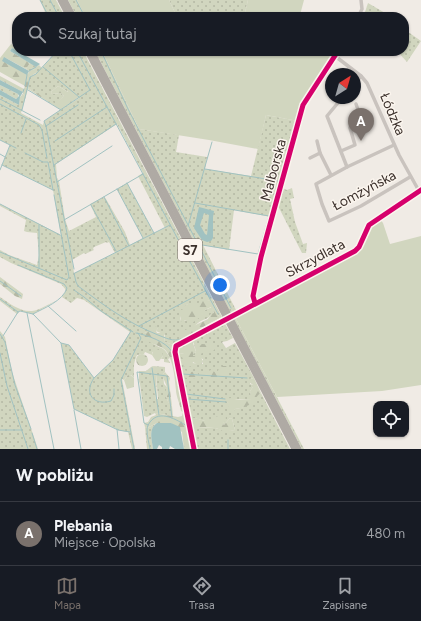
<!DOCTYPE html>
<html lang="pl">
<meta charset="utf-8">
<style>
body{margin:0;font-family:Figtree,sans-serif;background:#20242c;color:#f1f3f6}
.controls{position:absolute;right:12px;bottom:12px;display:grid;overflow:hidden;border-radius:8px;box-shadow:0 1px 3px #0004}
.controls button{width:36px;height:36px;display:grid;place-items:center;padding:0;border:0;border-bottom:1px solid #363941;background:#171b24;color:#f1f3f6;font:20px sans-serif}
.compass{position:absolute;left:325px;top:68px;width:36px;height:36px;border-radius:50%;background:#171b24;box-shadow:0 1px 3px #0004;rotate:37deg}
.you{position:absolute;left:220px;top:285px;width:14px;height:14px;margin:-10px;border:3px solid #fff;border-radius:50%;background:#1a73e8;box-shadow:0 0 0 6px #1a73e833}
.badge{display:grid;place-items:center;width:26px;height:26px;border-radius:50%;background:#7a716c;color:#fff;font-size:13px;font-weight:700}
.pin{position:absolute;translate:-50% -33px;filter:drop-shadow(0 1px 2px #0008)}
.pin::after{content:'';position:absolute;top:21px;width:14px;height:12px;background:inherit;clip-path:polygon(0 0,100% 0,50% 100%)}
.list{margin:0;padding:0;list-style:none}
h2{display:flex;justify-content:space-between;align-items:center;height:52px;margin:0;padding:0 16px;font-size:17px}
h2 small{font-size:13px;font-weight:400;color:#9ea1a6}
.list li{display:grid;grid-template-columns:26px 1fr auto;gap:12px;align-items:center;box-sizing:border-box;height:64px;padding:0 16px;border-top:1px solid #363941}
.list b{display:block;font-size:15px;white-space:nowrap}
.list p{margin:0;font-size:13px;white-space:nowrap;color:#9ea1a6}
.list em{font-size:13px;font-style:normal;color:#9ea1a6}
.icon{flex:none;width:22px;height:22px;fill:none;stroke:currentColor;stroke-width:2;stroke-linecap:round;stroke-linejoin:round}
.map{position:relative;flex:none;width:421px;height:449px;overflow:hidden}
.search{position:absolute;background:#171b24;box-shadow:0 1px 3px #0004;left:12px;right:12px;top:12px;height:44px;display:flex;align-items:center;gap:10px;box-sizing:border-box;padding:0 14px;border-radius:16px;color:#9ea1a6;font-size:15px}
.sheet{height:116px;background:#171b24}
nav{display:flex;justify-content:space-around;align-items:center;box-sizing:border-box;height:56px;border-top:1px solid #363941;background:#171b24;font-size:11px;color:#9ea1a6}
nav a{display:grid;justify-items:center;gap:2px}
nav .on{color:#7a716c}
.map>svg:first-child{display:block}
</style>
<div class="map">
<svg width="421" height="449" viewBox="0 0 421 449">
<defs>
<pattern id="grass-dots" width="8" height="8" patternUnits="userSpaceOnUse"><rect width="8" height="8" fill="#d1d6bf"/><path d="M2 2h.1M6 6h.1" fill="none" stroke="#b4b8a4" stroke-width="1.8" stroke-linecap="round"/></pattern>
<pattern id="forest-firs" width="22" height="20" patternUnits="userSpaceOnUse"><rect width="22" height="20" fill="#d1d6bf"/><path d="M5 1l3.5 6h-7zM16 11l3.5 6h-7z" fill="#b4b8a4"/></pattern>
</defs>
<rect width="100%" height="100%" fill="#f0ebe5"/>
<!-- grass -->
<g fill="url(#grass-dots)" fill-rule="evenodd">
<path d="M40,0H56L65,17H47Z"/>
<path d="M68,0H77L85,17H77Z"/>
<path d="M169,0H248L244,17H177Z"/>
<path d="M368,3L392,17H361L365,12Z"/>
<path d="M404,29L421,41L407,62L397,51H404Z"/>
<path d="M57,51H83L222,317L220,318L210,300L199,304H190L186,305L181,315L180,321L189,320L190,322L205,310L212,307L214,314H211C207,321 204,318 198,323C190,329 185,340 176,346L165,342V335L156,331L158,328L147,333L144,332C147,336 149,341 152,343C162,350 163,345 170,358L168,359L170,363L164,362V359H161L163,356L152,352V355L145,352L144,354L137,355C133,364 134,368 134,378L131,375L127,376L124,380L122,379L135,449H132L128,432L118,430L74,409L61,343L69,345L94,378L113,360L130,332L84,300L77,298L71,303L62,297L66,290L61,284L11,263L0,257V250L9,255L37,265L39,255L37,233L27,232L24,231L26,220L0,206V204L61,235L53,190L2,165L10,145L0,140V95L19,105L20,97L23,94L26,96L21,113L43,125L44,121L79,98L58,86L51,92L52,94L61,93L64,96L56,105L28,88L30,77L36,74L34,69L29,71L26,69L30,63L36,67L39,65L42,68ZM117,124L143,173L138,176L165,228L154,233L127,183L117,189L143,238L130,245L125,232L106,199L104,197L90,204L96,217L69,231L65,219L59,181L57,178L56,164ZM106,242L107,243L109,242L115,253L74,273L72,260L84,253L85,254L94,250L93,249L94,247Z"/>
<path d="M95,51H102L139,129L179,135L176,152L207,157L205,169L251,176L266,115L298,121L271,217L234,210L229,250L203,245L236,310L231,313Z"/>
<path d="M0,85L18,94V97L16,99L0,90Z"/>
<path d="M282,188L287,190L292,188L294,198L290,199L295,222L303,244L307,243L306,253H302L277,204Z"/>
<path d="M0,297C9,303 20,312 32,311C40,310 48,304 56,301L33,314L20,311L17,314L0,301Z"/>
<path d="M233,317H235L304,449H302Z"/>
<path d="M224,322L233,338L227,341L222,342L226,348L235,343L254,378L250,379V384L253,385V387L250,391L252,400C243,400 235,399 227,399L226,400L234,411L235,409C247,409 252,398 261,393L290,449H194L191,437L197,427L215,428L227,431L235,430L232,419L230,418L224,425L223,424L224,421H205L194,418H188L175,352L184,354L192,363L203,364V359L193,357V354L196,352L192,336L202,331L204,332Z"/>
<path d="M0,331L5,337L12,372L38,449H0Z"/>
<path d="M153,366L165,367V372L163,374L164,384L167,387C165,393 166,402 172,406L173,416L155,413L147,417L144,416L140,384L138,379H139V371H146L151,367L155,395L156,399H158L156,374Z"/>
<path d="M155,424C149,432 152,440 153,449H147L145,427L147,428Z"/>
</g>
<!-- forest -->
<g fill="url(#forest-firs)">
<path d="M11,44L17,48V51L12,48L10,51L30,63L26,69L4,57L28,74L29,71L34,69L37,72L30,77L28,88L56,104L64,96L61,93L52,94L51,92L58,86L68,92L71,89L79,97L61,110L28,89L26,96L23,94V92L0,80V76L24,89L25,86L0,72V58Z"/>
<path d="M0,277L23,294L22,299L15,296L0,284Z"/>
<path d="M210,300L220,318L201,328L202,331L193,336L195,341L193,343L196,352L193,354V356C198,357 201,356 203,361C201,368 197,364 193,362L192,366L184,368L183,363L185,360L182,358L184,354L175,352L188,418H195L205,421H214L217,416H225L226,418L223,424L224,425L230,418L232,419L235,430L224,432C216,426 207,428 197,427V434L191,437L194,449H184L182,432L171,423H157L147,428L145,427L144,423L148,422L151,417L156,415L155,413L178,417L182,416L183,412L181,411C180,404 176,396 176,390C175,379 173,356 164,349C157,344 148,344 143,336L144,332L147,333L148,331L152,330V328L155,326L158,328L156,331L157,333H164L165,342L176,346L181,342L179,337V333L208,319L211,314L214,313L211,307L205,310L203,315L192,323L185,320L183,322L180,321L181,318L179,313V309L182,310L186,305L195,301L197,304L201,301H205Z"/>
<path d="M202,344L215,345V349L213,351L211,350L200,354L197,352L196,348Z"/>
<path d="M156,349L162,351L163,356L159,361H156L152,355L153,350Z"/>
<circle cx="142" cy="360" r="6"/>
<path d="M153,366L156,371L157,405L155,401L156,399L152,382L151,367Z"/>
<path d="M223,366H226L230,372L223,374V379L208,381L201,376L194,379L189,377L186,378L182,375L183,372L184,370L191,372L196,371L199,375L211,370L215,372L217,375L219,374L218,371L219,368Z"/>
<path d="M165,372L170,378L169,382L172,406L169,404C167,399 164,392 167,387L162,375Z"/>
<path d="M129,374L134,378V387L127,389L124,380Z"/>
<path d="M254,378L261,393C256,396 256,399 252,403C248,406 240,409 235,409L233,415L229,408L228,403L225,400L223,397H226L228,399L230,398L239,400H251L250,391L253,387V385L249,382L250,379Z"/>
</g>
<!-- garden -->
<g fill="#d1d6bf">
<path d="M77,0H169L177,17H85Z"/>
<path d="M248,0H304L300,15L305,17H244Z"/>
<path d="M102,51H219L234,55L236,51H336L304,100L298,121L266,115L258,149L209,140L139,129Z"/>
<path d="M380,219L383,223L390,244L421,236V385L382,391L277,397L235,317L359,251L370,228Z"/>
</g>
<!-- water -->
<g fill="#a1c2c1" fill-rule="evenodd">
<path d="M12,48L40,64L36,67L10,51Z"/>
<path d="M4,57L29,71L27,75L2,61Z"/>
<path d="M0,80L23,92L20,97L19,105L0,95V90L16,99L19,96L18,94L0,85Z"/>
<path d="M199,207L214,211L213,217H211H213V238L211,241L207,242L202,240L194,228ZM204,213L209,215L207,235L205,234L200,225Z"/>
<path d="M157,423H171L180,427L184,449H175L170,446L169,449H162V447L159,445L157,449H153C152,440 148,429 157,423Z"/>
</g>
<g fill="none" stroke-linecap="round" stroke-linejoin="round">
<!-- stream -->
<g stroke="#a1c2c1" stroke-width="1">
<path d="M40,0L49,17"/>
<path d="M50,0L59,17"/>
<path d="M76,0L85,17"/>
<path d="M69,51L90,90L44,121L46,126L74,269"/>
<path d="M77,51L218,314"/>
<path d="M101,51L128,109L231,308"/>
<path d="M43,67L79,97"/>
<path d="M29,71L36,67"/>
<path d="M25,86L27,75"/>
<path d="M28,90L61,110"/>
<path d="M23,92L24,89"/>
<path d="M0,99L40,120"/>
<path d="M0,104L39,125L42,130L47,158"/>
<path d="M22,110L30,77L36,74L57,51"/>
<path d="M46,126L78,105"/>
<path d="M21,133L26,119"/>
<path d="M0,140L16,148"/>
<path d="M55,141L107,107"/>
<path d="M25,153L43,162H48L53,190"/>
<path d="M0,154L5,157"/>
<path d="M2,165L53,190"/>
<path d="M54,165L116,124"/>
<path d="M205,169L278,181"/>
<path d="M0,170L10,145"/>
<path d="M57,182L112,146"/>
<path d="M127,183L154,233"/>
<path d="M117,189L143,238"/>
<path d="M104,197L129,246"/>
<path d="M195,203L269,216L258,254L202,245"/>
<path d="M0,204L60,235"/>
<path d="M91,205L116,251"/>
<path d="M64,220L143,174"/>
<path d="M188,226L212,142"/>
<path d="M0,252L67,280L69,277L54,195"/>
<path d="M18,265L64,284L67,288C63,301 44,308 33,314"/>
<path d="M39,268V225"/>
<path d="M74,273L76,282L78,286C105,306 126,322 158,335C166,338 173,342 181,339"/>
<path d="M75,273L170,225"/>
<path d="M0,281L21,296"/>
<path d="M74,290L84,297L101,311L133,332"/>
<path d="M0,299L18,312"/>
<path d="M48,306L76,331"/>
<path d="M27,313L54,449"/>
<path d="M139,326L205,291"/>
<path d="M136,333C147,335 167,342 172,352L192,449"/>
<path d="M0,334L5,342L15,385L31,429"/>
<path d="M3,336L18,312L20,311L33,314L61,343"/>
<path d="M184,344L179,348L178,352L186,394L225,399"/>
<path d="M0,353L7,386L28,449"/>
<path d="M152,368L159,415"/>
<path d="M182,374L247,378"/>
<path d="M94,378C83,394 94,406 111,401L114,395V389"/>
<path d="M74,410L81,449"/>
<path d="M148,425L144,423L137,372L167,376L172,418"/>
<path d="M117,429L119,449"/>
<path d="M0,430H22"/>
<path d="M130,432L118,430L74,409L61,343L69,345L94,378L113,360L131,331"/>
<path d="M32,433L37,449"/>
<path d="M134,449L121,380L140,340L141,338L138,333"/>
<path d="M150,449C149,443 147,436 147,430C147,427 148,425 150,422C160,409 177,420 187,426"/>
<path d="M197,449L187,399L226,402"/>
<path d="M228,449V440"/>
</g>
<!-- minor -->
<g stroke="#c9c3be" stroke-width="3.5">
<path d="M358,17L362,9L361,0"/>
<path d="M335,56L361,76L367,83L399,155L419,191"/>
<path d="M355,83L361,76"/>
<path d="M342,98L327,116L347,167"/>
<path d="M317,141L320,153L331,175"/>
<path d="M394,145L347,167L316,184L322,204L329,221L361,206L410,177"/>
<path d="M341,151L355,145L350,128L351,124L361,118L356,104"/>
<path d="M310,158L320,153"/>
<path d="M255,303L253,296L261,257L303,105L338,51"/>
<path d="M247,307L357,249L369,225L421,190"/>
<path d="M194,449L175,350L176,346L178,343L203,330"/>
</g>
<!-- highway -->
<g stroke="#afaaa4" stroke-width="5">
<path d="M60,0L69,17"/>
<path d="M65,0L74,17"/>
<path d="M87,51L294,449"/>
<path d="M92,51L299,449"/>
</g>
<!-- minor-bridge -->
<path stroke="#c9c3be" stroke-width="3.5" d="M203,330L247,307"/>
<defs>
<g id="cycleway">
<path d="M255,303L253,296L261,257L303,105L338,51"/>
<path d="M194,449L175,352L176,346L355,251L359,247L369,225L421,190"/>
</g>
</defs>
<!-- cycleway casing -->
<use href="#cycleway" stroke="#fbf5ee" stroke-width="8"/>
<!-- cycleway -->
<use href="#cycleway" stroke="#d6006c" stroke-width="5"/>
</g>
<g text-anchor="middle" stroke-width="3" stroke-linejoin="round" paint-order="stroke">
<!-- shield labels -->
<rect fill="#fbf5ee" stroke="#756b66" stroke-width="1" x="178" y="239" width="24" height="22" rx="3"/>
<g font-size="13" font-weight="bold" fill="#3b302b">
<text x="190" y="255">S7</text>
</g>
<!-- street labels -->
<g font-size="14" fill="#3b302b" stroke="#fbf5ee">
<text transform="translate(393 114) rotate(67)" y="5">Łódzka</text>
<text transform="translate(273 170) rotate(-75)" y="5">Malborska</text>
<text transform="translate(364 190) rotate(-28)" y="5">Łomżyńska</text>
<text transform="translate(315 258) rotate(-28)" y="5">Skrzydlata</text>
</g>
</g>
</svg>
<div class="controls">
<button><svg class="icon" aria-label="locate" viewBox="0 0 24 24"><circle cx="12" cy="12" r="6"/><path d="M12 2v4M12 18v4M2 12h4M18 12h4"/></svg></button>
</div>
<svg class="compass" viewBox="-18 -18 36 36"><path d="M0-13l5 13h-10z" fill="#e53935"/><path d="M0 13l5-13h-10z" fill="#9ea1a6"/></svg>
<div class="you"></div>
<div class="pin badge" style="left:361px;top:141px">A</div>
<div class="search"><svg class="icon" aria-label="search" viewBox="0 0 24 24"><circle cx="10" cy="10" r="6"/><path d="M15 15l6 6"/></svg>Szukaj tutaj</div>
</div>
<section class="sheet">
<h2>W pobliżu<small></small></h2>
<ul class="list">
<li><span class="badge">A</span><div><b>Plebania</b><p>Miejsce · Opolska</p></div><em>480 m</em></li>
</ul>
</section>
<nav>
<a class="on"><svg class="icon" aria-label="map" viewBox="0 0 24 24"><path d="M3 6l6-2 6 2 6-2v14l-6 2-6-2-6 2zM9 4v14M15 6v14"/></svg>Mapa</a>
<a><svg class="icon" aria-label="directions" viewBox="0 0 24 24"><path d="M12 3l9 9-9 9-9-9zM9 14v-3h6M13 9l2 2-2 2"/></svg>Trasa</a>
<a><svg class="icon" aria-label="saved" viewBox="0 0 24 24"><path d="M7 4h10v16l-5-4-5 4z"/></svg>Zapisane</a>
</nav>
